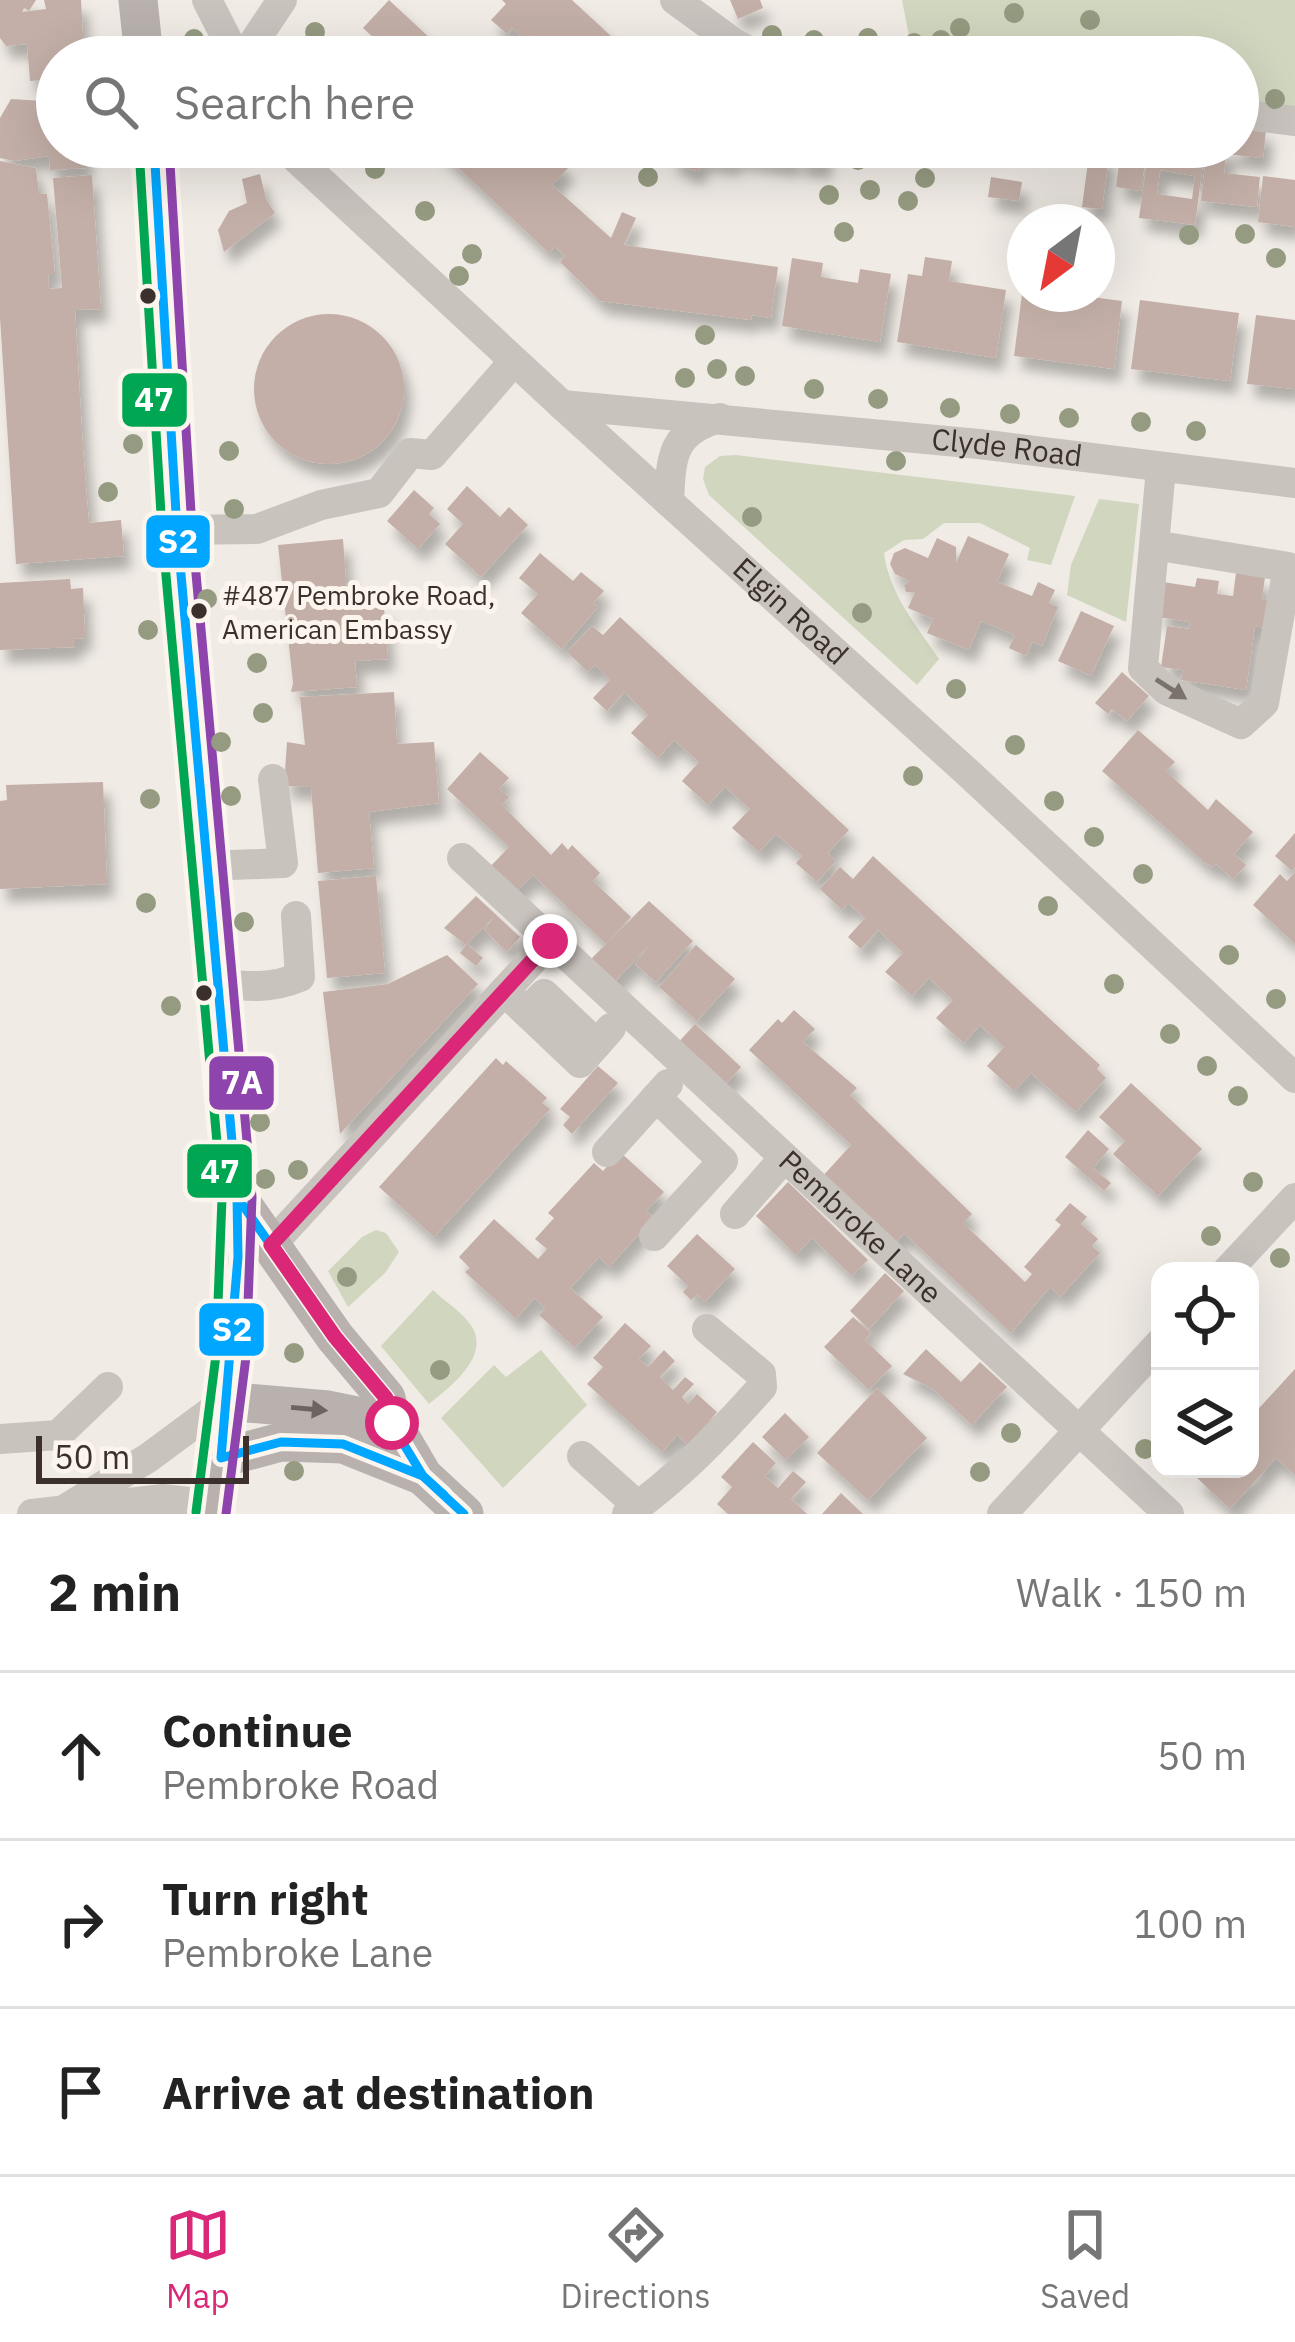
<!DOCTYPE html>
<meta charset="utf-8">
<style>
body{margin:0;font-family:"IBM Plex Sans",sans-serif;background:#f6f6f6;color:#222}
.controls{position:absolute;right:36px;bottom:36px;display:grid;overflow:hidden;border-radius:24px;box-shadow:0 12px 48px #0002}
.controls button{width:108px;height:108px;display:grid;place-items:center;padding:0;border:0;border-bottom:3px solid #e0e0e0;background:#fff;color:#222;font:60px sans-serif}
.compass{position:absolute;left:1007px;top:204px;width:108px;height:108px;border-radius:50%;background:#fff;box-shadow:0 12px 48px #0002;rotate:212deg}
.scale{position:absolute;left:36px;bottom:30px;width:213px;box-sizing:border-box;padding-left:12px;border:6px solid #3b302b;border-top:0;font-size:33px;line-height:42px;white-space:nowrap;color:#3b302b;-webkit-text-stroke:9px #fbf5ee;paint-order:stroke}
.stop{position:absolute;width:36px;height:36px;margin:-27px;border:9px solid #db2777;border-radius:50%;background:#fff}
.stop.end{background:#db2777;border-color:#fff;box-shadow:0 3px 12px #0008}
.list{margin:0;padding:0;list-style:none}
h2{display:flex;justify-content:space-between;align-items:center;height:156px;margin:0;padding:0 48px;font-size:51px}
h2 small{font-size:39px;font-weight:400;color:#767676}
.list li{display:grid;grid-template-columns:78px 1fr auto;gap:36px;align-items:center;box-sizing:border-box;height:168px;padding:0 48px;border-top:3px solid #e0e0e0}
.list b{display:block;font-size:45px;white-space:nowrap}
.list p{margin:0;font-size:39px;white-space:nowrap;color:#767676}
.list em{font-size:39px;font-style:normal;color:#767676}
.icon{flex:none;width:66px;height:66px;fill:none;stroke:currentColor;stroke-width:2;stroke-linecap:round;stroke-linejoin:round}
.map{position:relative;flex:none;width:1295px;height:1514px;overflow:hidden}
.search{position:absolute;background:#fff;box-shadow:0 12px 48px #0002;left:36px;right:36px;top:36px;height:132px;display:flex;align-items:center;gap:30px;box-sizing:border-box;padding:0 42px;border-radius:66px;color:#767676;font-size:45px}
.sheet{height:660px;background:#fff}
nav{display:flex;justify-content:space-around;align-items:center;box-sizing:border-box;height:168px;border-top:3px solid #e0e0e0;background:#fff;font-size:33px;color:#767676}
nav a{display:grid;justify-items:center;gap:6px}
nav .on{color:#db2777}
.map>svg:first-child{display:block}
</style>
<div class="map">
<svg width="1295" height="1514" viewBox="0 0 1295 1514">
<defs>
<filter id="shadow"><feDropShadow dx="7" dy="13" stdDeviation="6" flood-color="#0004"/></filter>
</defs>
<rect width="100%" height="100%" fill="#f0ebe5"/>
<!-- green -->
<g fill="#d1d6bf">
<path d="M902,0H1295V108L1238,102V57H913Z"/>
<path d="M736,455L1075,496L1051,565L1027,560L1030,548L980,523H944L923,539L904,540L884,553C889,594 917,626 939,659L917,685L709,495L703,479L705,467L720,456Z"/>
<path d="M1099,499L1139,504L1126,622L1067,595L1071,565Z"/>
<path d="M376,1230L386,1233L399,1252L385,1273L348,1307L328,1271L362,1237Z"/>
<path d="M433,1290C444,1301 461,1311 470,1324C493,1355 450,1387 429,1404L381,1346Z"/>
<path d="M541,1350L587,1405L503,1488L441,1418L494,1365L506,1377Z"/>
</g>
<!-- building -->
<g fill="#c3afa7" fill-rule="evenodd" filter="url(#shadow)">
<path d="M0,0H36L29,11L24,8L22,12L46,9L44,0H81L84,57H57V79L30,81L27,44L6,46L0,38Z"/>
<path d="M389,0L431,39L415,57H360L376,40L363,28Z"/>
<path d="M502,0H572L612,37L592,57H552L527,34L523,39L512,28L507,34L491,20L506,4Z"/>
<path d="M730,0H760L763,8L738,19Z"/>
<path d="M57,86V147H85L86,168L50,170L49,156L14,161L0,158V118L11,99L43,101V87Z"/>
<path d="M1238,127L1266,130L1263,158L1226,154L1224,173L1260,177L1257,207L1201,201L1207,147H1238Z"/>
<path d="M436,147H545L568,168L552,185L611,238L622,212L636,218L624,245L778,267L771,318L752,315L751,320L600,301L560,262L565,256L555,247L549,253Z"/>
<path d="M673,147H795L792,164L734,156L733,163L701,158L699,171L681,168L682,163L670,161Z"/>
<path d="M799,147H826L824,166L797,163Z"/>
<path d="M1090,147H1100L1099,153L1109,155L1102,209L1082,207Z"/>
<path d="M1134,147H1147L1141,191L1116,187L1119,163L1132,165Z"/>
<path d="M1149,147H1205L1195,225L1139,218ZM1160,170L1195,176L1192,199L1157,194Z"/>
<path d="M0,161L36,168L39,194H47L55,274H48L49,289L62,288L53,178L92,175L101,309L75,310L83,450L89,523L121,520L124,556L16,564L0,318Z"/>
<path d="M260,174L266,199L275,213L224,252L218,230L229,211L247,203L242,179Z"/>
<path d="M1263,176L1295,180V227L1258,222Z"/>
<path d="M991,177L1022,182L1019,201L988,197Z"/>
<path d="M925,257L952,261L949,281L1006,290L996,358L897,342L908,274L922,276Z"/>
<path d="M792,258L823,263L821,277L839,280L858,283L860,269L891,274L880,342L782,326Z"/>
<path d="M1022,294H1069L1122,301L1114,369L1014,356Z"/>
<path d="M1140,300L1239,313L1230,381L1131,369Z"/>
<circle cx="329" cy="389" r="75"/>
<path d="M1256,315L1295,320V389L1247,384Z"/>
<path d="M467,486L500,517L509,507L528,525L481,577L445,544L463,524L447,509Z"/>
<path d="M414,490L434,508L429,514L440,524L418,549L387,521Z"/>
<path d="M968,536L1009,554L997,582L1032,596L1038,582L1055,590L1049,603L1058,607L1042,646L1032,642L1026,656L1009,648L1015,635L981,621L969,650L927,633L933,619L908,608L915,592H906L904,585L910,581L895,574L890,564L894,553L905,548L928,558L937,538L956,547V563Z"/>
<path d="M343,539L348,610L384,607L388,659L355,661L357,687L291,692L293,683L278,545Z"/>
<path d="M540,553L573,581L581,572L604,591L593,603L598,607L562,649L521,613L538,594L519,578Z"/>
<path d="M1236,573L1265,577L1262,599L1269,600L1265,628L1255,626L1246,690L1181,680L1183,670L1161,667L1167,626L1189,629L1190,622L1158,617L1163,582L1195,587L1197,578L1219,581L1217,594L1233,596Z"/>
<path d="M70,579L71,589L83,588L85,638L75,639V647L0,650V583Z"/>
<path d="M1081,611L1114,626L1091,676L1058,661Z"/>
<path d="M620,617L849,830L828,853L836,861L817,882L796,863L802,856L776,834L759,852L732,828L750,809L725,787L708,805L682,781L699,762L674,740L658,758L631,733L648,715L624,692L607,711L593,698L610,680L595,665L588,672L567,652L592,626L603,635Z"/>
<path d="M1122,672L1149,696L1127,721L1112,709L1108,714L1095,703Z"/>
<path d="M394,692L397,744L434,742L439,803L369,812L374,868L318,873L311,787L284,786L287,742L305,745L300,697Z"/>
<path d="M1138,730L1175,762L1166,771L1208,810L1216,799L1253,832L1234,854L1246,865L1233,879L1216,864L1213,867L1204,862L1102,771Z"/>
<path d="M480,752L509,778L499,789L509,797L502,805L551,855L562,843L568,850L572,845L600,873L593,881L631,917L606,944L533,875L514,894L488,869L509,847L447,789Z"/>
<path d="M103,782L107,884L0,889V801L7,800L6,785Z"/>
<path d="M1295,833V867L1292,871L1275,856Z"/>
<path d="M873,856L1100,1065L1097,1069L1106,1078L1076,1112L1031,1073L1014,1091L987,1066L1004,1047L980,1025L964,1043L949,1030L936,1018L953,1000L929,978L912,996L898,983L885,972L903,953L878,930L861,949L848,937L865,918L848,903L842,910L820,889L840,867L853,879Z"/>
<path d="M1295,872V944L1253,905L1280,874L1287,881Z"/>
<path d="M376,876L385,973L327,978L318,881Z"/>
<path d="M476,896L520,937L507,952L484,930L493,918L467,944L483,958L476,966L460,953L466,945L444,928Z"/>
<path d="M649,901L693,941L656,982L635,964L649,945L611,986L587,963Z"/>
<path d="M696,945L735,979L697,1021L659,987Z"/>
<path d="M447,955L478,984L340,1134L323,992L388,984Z"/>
<path d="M794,1010L815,1029L803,1042L857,1088L850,1095L972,1214L963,1223L1025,1282L1032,1274L1024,1267L1061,1225L1055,1220L1070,1203L1087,1217L1081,1224L1098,1239L1092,1246L1100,1253L1060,1297L1050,1287L1011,1333L904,1233L894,1245L821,1178L851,1145L749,1050L778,1019L782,1023Z"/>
<path d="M695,1024L741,1067L723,1087L676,1045Z"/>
<path d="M496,1058L503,1065L506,1061L547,1098L542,1103L550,1109L434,1237L379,1187Z"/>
<path d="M598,1066L618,1083L572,1134L563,1125L570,1117L560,1109Z"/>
<path d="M1131,1083L1202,1149L1158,1196L1113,1154L1125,1141L1099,1117Z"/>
<path d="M1088,1130L1109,1149L1093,1168L1111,1183L1104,1191L1065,1157Z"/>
<path d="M620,1152L664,1192L646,1211L654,1218L609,1267L599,1257L570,1288L603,1317L575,1348L539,1315L545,1309L534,1298L516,1319L465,1272L470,1268L459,1257L494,1219L538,1259L547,1249L535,1239L554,1218L548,1213L594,1163L603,1171Z"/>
<path d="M788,1182L868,1260L852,1276L812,1238L796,1255L756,1216Z"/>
<path d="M697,1234L735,1269L705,1302L697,1294L691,1300L683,1292L688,1286L667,1266Z"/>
<path d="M885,1273L904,1291L869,1329L850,1311Z"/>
<path d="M853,1317L871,1333L865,1340L892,1366L869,1390L824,1347Z"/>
<path d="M625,1323L651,1346L639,1359L648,1367L664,1350L675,1361L660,1377L673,1390L685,1377L694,1384L682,1397L688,1404L697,1394L717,1412L688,1445L677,1435L662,1452L587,1384L603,1367L593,1358Z"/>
<path d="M926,1349L961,1382L980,1362L1007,1387L972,1425L933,1389L903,1374Z"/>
<path d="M1295,1369V1475L1276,1458L1230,1509L1196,1477L1203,1469H1250V1418Z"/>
<path d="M877,1388L927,1438L868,1500L817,1453Z"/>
<path d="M785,1413L809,1437L786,1460L762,1437Z"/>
<path d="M753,1442L776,1463L765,1476L778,1488L793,1471L806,1482L791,1499L807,1514H728L717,1504L732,1487L721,1477Z"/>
<path d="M841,1493L863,1514H822Z"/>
</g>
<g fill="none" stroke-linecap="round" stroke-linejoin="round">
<!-- minor -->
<g stroke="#c9c3be" stroke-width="30">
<path d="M207,0L236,57"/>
<path d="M675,0L734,43L761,57"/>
<path d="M244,57L282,0"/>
<path d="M1238,114L1295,121"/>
<path id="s1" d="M284,147L562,405L966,771L1295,1078"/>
<path id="s2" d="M562,405L979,444L1295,483"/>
<path d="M669,502C671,458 671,431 720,418"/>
<path d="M177,530L257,529L321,505L379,493L410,453L432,455L514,361"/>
<path d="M1154,545L1288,567L1264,703L1241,724L1166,690L1143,668L1161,468"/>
<path id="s3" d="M462,858L1169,1514"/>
<path d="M207,866L283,863L273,779"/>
<path d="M218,983C248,987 271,989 300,977L296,916"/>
<path d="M504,991L580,1063L611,1028"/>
<path d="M526,1012L544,994L597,1044"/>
<path d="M607,1152L668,1084"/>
<path d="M735,1214L784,1158"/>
<path d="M654,1236L723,1161L656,1097"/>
<path d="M271,1245L550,941"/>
<path d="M1227,1271L1295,1198"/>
<path d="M0,1439L58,1435L108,1387"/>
<path d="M582,1456L638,1506"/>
<path d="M67,1508L148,1458L225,1401"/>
<path d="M32,1514L163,1499L213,1505"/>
<path d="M627,1514C678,1478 720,1434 762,1387L761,1374L707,1329"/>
<path d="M1002,1514L1160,1343"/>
</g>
<!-- major -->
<g stroke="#b8b1ad" stroke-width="39">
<path d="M138,0L144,57"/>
<path d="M154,147L177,530L237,1197C239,1302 228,1410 211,1514"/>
<path d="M237,1197L335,1337L386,1398L392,1423L423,1476L464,1514"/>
<path d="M225,1401L328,1410L392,1423"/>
<path d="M221,1458L281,1442L343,1444L423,1476"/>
</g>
<defs>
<g id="bus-1">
<path d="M154,147L177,530L237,1197L238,1257L221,1458L281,1442L343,1444L423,1476L464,1514"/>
<path d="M234,1175L237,1197L335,1337L386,1398L392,1423L403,1443L423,1476L444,1495"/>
</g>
<path id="bus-2" d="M139,148L162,531L222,1198L216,1355L196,1512"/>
<path id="bus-3" d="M169,147L192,529L252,1197L246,1357L226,1514"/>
</defs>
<!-- bus-1 casing -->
<use href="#bus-1" stroke="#fbf5ee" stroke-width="18"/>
<!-- bus-2 casing -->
<use href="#bus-2" stroke="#fbf5ee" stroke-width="18"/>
<!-- bus-3 casing -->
<use href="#bus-3" stroke="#fbf5ee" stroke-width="18"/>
<!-- bus-1 -->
<use href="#bus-1" stroke="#00a6ff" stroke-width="9"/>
<!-- bus-2 -->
<use href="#bus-2" stroke="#00a651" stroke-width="9"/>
<!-- bus-3 -->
<use href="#bus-3" stroke="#8e44ad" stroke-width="9"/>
</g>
<!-- trees -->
<g fill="#959b80">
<circle cx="1014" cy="13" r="10"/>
<circle cx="1090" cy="20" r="10"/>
<circle cx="960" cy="28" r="10"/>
<circle cx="315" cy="32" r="10"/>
<circle cx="772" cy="35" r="10"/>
<circle cx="868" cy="38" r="10"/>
<circle cx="194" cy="39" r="10"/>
<circle cx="814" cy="40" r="10"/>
<circle cx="941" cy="40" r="10"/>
<circle cx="914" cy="43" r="10"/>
<circle cx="1275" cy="99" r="10"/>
<circle cx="858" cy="160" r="10"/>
<circle cx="375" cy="169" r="10"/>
<circle cx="648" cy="177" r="10"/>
<circle cx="925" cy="178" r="10"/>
<circle cx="870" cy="190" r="10"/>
<circle cx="829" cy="195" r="10"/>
<circle cx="908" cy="201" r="10"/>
<circle cx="425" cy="211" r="10"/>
<circle cx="844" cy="232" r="10"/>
<circle cx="1245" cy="234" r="10"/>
<circle cx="1189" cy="235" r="10"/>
<circle cx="472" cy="254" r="10"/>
<circle cx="1276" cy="258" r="10"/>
<circle cx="459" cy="276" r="10"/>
<circle cx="705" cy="335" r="10"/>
<circle cx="717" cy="369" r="10"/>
<circle cx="745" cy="376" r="10"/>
<circle cx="685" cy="378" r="10"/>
<circle cx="814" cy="389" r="10"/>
<circle cx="878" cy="399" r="10"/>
<circle cx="950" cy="408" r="10"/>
<circle cx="1010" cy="414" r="10"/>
<circle cx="1069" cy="418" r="10"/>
<circle cx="1141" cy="422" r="10"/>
<circle cx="1196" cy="431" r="10"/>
<circle cx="133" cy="444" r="10"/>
<circle cx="229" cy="451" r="10"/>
<circle cx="896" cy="461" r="10"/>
<circle cx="108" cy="492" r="10"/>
<circle cx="234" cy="509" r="10"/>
<circle cx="752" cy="517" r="10"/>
<circle cx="207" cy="599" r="10"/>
<circle cx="862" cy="613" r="10"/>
<circle cx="148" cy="630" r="10"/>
<circle cx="257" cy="663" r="10"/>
<circle cx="956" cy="689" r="10"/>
<circle cx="263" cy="713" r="10"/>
<circle cx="221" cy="742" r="10"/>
<circle cx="1015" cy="745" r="10"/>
<circle cx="913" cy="776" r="10"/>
<circle cx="231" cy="796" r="10"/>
<circle cx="150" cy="799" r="10"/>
<circle cx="1054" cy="801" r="10"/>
<circle cx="1094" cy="837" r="10"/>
<circle cx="1143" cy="874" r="10"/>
<circle cx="146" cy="903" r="10"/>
<circle cx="1048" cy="906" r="10"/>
<circle cx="244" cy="922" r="10"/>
<circle cx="1229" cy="955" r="10"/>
<circle cx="1114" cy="984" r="10"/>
<circle cx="1276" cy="999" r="10"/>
<circle cx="171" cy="1006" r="10"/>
<circle cx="1170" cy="1034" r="10"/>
<circle cx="1207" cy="1066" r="10"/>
<circle cx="1238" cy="1096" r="10"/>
<circle cx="260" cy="1122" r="10"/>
<circle cx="298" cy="1170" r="10"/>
<circle cx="265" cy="1179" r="10"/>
<circle cx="1253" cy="1182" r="10"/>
<circle cx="1211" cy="1236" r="10"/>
<circle cx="1280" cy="1258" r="10"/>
<circle cx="347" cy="1277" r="10"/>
<circle cx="294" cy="1353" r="10"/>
<circle cx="440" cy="1370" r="10"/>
<circle cx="1011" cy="1433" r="10"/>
<circle cx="1145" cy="1449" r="10"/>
<circle cx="294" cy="1471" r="10"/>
<circle cx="980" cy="1472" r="10"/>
</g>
<!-- one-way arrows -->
<defs><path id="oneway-solid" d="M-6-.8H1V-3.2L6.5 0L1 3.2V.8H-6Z" transform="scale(3)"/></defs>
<use fill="#7b726d" href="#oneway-solid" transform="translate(1171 689) rotate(33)"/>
<use fill="#6d645f" href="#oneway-solid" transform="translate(309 1409) rotate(5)"/>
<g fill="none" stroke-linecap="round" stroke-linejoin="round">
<!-- route -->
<path stroke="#db2777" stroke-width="15" d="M392,1423L386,1398L335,1337L271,1245L550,941"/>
</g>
<!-- markers -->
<g fill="#3b302b" stroke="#fbf5ee" stroke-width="4.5">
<circle cx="148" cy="296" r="10"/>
<circle cx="199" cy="611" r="10"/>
<circle cx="204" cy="993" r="10"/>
</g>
<g text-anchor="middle" stroke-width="10" stroke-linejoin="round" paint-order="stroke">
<!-- bus labels -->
<g font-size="27" fill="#3b302b" stroke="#fbf5ee" text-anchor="start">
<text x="222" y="605">#487 Pembroke Road,<tspan x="222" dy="34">American Embassy</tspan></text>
</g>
<!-- street labels -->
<g font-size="30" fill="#3b302b" stroke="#fbf5ee">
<text dy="10" stroke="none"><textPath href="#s2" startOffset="447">Clyde Road</textPath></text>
<text dy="10" stroke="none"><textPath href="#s1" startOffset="687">Elgin Road</textPath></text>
<text dy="10" stroke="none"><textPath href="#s3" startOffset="543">Pembroke Lane</textPath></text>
</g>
</g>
<g stroke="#fbf5ee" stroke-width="4.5">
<rect x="120" y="371" width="69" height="58" rx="12" fill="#00a651"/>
<rect x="144" y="513" width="68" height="57" rx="12" fill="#00a6ff"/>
<rect x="207" y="1054" width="69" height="58" rx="12" fill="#8e44ad"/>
<rect x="185" y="1142" width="69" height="58" rx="12" fill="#00a651"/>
<rect x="197" y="1301" width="69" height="57" rx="12" fill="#00a6ff"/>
</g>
<g font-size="33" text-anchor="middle" font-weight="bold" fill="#fff">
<text x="154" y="411">47</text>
<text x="178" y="553">S2</text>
<text x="242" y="1094">7A</text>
<text x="220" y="1183">47</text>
<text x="232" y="1341">S2</text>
</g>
</svg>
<div class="controls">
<button><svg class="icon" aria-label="locate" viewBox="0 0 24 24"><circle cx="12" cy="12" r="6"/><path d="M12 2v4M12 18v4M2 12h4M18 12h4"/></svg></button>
<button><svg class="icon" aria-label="layers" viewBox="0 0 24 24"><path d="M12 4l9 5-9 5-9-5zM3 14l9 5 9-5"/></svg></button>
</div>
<svg class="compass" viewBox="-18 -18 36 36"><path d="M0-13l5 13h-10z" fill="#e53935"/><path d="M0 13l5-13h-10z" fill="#767676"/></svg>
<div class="scale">50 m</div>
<div class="stop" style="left:392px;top:1423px"></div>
<div class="stop end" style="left:550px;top:941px"></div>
<div class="search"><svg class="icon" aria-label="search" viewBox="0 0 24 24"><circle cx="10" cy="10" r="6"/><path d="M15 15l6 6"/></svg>Search here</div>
</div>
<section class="sheet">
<h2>2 min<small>Walk · 150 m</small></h2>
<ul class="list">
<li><svg class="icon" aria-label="ahead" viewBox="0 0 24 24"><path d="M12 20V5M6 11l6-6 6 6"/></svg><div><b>Continue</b><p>Pembroke Road</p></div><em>50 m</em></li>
<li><svg class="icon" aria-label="right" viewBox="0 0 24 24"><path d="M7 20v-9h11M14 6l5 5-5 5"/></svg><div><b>Turn right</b><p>Pembroke Lane</p></div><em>100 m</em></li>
<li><svg class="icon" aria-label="arrive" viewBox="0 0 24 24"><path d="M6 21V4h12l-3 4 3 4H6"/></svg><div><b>Arrive at destination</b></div></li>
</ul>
</section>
<nav>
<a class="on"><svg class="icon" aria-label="map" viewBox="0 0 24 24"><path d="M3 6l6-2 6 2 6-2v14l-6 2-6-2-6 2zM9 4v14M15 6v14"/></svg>Map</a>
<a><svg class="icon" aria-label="directions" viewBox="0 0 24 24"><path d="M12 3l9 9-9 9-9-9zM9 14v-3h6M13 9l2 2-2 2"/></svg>Directions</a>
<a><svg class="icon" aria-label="saved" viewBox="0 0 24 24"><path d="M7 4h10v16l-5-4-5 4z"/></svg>Saved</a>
</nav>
